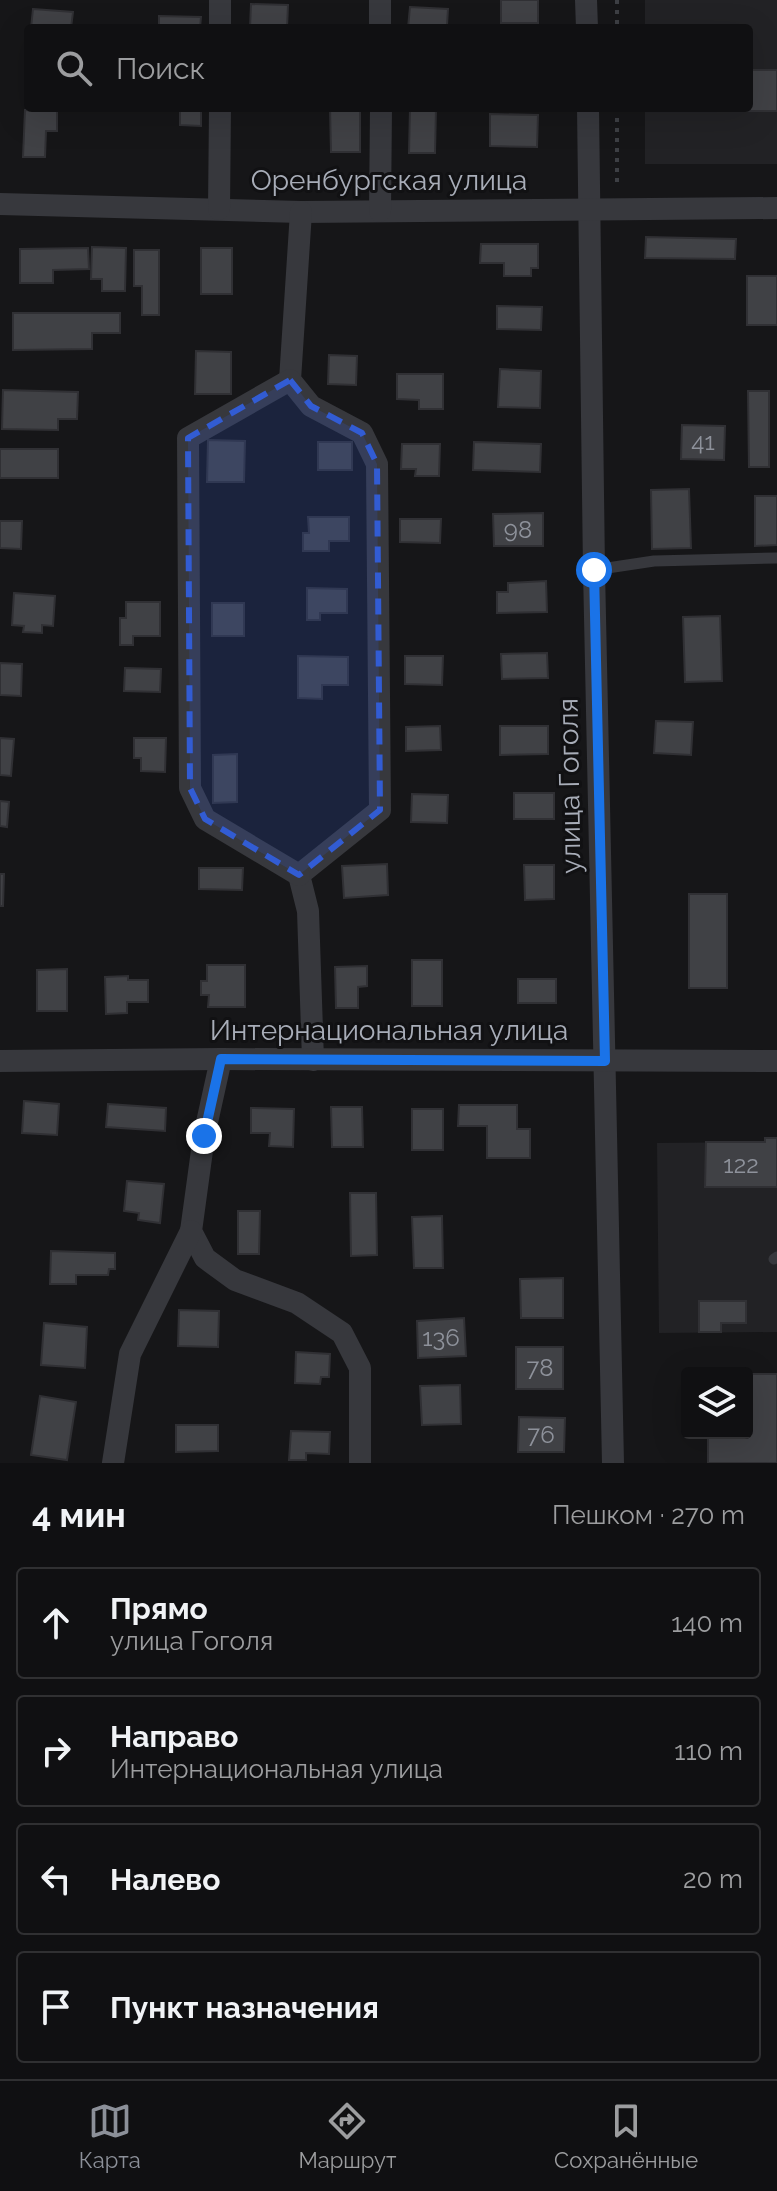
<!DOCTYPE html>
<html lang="ru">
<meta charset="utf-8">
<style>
body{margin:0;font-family:Raleway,sans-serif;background:#1e1e20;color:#f1f3f6}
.controls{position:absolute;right:24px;bottom:24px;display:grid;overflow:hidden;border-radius:8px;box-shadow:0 8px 32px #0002}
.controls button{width:72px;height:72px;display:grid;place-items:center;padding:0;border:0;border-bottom:2px solid #303032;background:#101012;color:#f1f3f6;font:40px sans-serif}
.stop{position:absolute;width:24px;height:24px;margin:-18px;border:6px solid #1a73e8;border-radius:50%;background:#fff}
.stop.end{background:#1a73e8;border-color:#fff;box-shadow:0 2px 8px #0008}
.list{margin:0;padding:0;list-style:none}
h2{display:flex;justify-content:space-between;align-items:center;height:104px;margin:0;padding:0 32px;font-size:34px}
h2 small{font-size:26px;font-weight:400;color:#9c9d9f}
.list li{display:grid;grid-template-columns:52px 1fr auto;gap:24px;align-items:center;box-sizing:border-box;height:112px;margin:0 16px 16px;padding:0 16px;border:2px solid #303032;border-radius:8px}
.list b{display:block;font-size:30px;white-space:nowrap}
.list p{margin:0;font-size:26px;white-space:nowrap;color:#9c9d9f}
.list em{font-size:26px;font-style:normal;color:#9c9d9f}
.icon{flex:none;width:44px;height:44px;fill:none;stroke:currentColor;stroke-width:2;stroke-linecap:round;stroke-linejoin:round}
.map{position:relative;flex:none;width:777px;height:1463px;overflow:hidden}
.search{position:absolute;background:#101012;box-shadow:0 8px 32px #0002;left:24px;right:24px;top:24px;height:88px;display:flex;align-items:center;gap:20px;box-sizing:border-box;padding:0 28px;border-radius:8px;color:#9c9d9f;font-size:30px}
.sheet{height:616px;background:#101012}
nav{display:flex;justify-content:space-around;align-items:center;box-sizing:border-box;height:112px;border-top:2px solid #303032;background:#101012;font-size:22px;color:#9c9d9f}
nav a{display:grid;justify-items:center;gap:4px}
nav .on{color:#8c9099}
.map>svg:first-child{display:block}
</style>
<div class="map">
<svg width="777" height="1463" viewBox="0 0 777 1463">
<rect width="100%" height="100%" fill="#161618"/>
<!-- built -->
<g fill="#222225">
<path d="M645,0H777V164H645V108H749V28H645Z"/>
<path d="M765,1138H777V1332L659,1333L657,1143L764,1142Z"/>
</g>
<!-- building -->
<g fill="#404145" stroke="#303034" stroke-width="2">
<rect x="501" y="0" width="37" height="23"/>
<path d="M251,4L288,5L287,28H250Z"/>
<path d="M410,7L448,9L447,25H449V28H408Z"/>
<path d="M33,9L73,12L71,28H31Z"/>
<path d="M159,16L201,17L200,28H159Z"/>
<path d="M749,70H777V111H657V108H749Z"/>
<path d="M180,108H201V126L180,125Z"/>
<path d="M330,108H360V152H331Z"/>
<path d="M410,108H436L435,153H409Z"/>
<path d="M25,110L57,111V131H46L45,157H23Z"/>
<path d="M490,114L538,115L537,147L490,146Z"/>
<path d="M646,237L736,239L735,259L645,258Z"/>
<path d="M481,244H538V268H531V276H504V263H480Z"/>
<path d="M92,247L126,248L125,291H102V279H91Z"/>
<path d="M88,248L89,269L53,270V283H20V249Z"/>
<rect x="201" y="248" width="31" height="46"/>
<path d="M134,250H159V315H142V286H134Z"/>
<rect x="747" y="276" width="30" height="49"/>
<path d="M497,306L542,307L541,330L497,329Z"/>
<path d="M13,313H120V333H92V349L13,350Z"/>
<path d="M196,351L231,352V394H195Z"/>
<path d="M329,355L357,356L356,385L328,384Z"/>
<path d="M500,369L541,371L540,408L498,407Z"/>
<path d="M397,374H443V409H419V400L397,399Z"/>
<path d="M3,390L78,392L77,419H58V430L2,429Z"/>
<path d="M748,391H769V467H749Z"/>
<path d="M682,425L725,426L724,460L681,459Z"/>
<path d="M208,440L245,441L244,482H207Z"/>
<rect x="318" y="442" width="34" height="28"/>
<path d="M474,442L541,444L540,472L473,470Z"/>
<path d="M402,444H440L439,476H415L416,469H401Z"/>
<rect x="0" y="449" width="58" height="29"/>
<path d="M689,489L691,548L652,549L651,490Z"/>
<path d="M755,496H777V545L755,546Z"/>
<path d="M543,513V546H494L493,514Z"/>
<path d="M308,517H349V541H329V551H303V533H309Z"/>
<path d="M400,519H441L440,543L400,542Z"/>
<path d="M0,521H22L21,549L0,548Z"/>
<path d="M546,581L547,612L497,613V592H508V583Z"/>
<path d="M307,588L347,589V613H320V620H307Z"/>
<path d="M14,593L55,596L53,626L42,625V633L23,632L24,626L12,625Z"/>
<path d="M126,602H160V636H133V645H120V618H126Z"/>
<rect x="212" y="603" width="32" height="33"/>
<path d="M720,616L722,681L685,682L683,617Z"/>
<path d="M547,653L548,678L502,679L501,654Z"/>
<path d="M298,656L348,657V685H322V699L298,698Z"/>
<path d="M405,656H443L442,685L405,684Z"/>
<path d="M0,663L22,664L21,696L0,695Z"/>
<path d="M125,668L161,669L160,692L124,691Z"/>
<path d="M656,721L693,722L691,755L654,753Z"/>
<path d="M440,726L441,750L406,751V727Z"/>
<path d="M500,726H548V754L500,755Z"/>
<path d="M0,738L14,739L11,776L0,775Z"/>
<path d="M134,738H166L165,772L141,771V758H134Z"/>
<path d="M237,754V802L213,803V755Z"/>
<rect x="514" y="793" width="40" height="26"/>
<path d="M412,794L448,795L447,823L411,822Z"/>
<path d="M0,801L9,802L7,827L0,826Z"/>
<path d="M387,864L388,895L344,898L342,866Z"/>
<path d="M524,865H554V899L525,900Z"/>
<path d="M199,868H243L242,890L199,889Z"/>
<path d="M0,874H4L3,906H0Z"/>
<rect x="689" y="894" width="38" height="94"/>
<rect x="412" y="960" width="30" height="46"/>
<path d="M207,965H245V1007H208L209,995H201V981H207Z"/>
<path d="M367,966V986L358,987V1008H336L335,967Z"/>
<path d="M67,969V1011H37V970Z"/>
<path d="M128,976V980H148V1002H127V1013L106,1014L105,977Z"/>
<rect x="518" y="979" width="38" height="24"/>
<path d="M24,1101L59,1104L57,1135L22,1133Z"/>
<path d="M108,1104L166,1108L165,1131L106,1127Z"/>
<path d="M459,1105H517V1129H530V1158H487V1126H458Z"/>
<path d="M331,1107H362L363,1147H332Z"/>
<path d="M251,1108L294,1109L293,1147L269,1146L270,1133H251Z"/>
<rect x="412" y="1109" width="31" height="41"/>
<path d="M765,1138H777V1187H705L706,1142H765Z"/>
<path d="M127,1181L164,1184L160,1223L138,1220L139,1213L124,1211Z"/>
<path d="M350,1193H376L377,1255L351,1256Z"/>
<path d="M238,1211H260L259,1254H238Z"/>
<path d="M442,1216L443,1268H414L412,1217Z"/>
<path d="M51,1251L115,1253V1269H109L108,1275H76V1284H50Z"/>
<path d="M563,1278V1318H521L520,1279Z"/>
<path d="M699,1301H746V1323H721V1332H699Z"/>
<path d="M179,1310L219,1311L218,1347L178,1346Z"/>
<path d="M464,1318L466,1356L418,1358L417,1321Z"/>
<path d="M44,1323L87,1327L85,1368L41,1365Z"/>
<rect x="516" y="1347" width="47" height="42"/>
<path d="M296,1352L330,1354L329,1377H321L320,1384L295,1383Z"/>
<path d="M747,1374H777V1463H708V1433H747Z"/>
<path d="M460,1385L461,1424L422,1425L420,1386Z"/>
<path d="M40,1396L76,1402L67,1460L31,1455Z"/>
<path d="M519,1417L565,1418L564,1452H518Z"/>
<path d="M176,1425H218V1451L176,1452Z"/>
<path d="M291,1431L330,1432L329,1454L306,1453V1460H289Z"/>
</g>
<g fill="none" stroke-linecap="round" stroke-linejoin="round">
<!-- path -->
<g stroke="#3d3f44" stroke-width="4" stroke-dasharray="4 6" stroke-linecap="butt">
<path d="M617,0V28"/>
<path d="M617,108V188"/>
</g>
<!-- lane -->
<g stroke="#37383d" stroke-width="11">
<path d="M594,570L654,561L777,558"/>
<path d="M774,1259L777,1257"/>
</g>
<!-- street -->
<g stroke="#37383d" stroke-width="22">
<path d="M380,0V28"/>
<path d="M586,0L587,28"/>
<path d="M220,28V0"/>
<path d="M588,108L594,570L613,1463"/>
<path d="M0,204L301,212L777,208"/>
<path d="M219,209L220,108"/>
<path d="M380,211L381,108"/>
<path d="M301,212L290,380L311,406L362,433L377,464L380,810L299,875L308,911L313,1060"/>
<path d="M290,380L188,438L190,788L205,819L299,875"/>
<path d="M221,1059L204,1136L191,1231L205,1258L235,1280L297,1303L342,1333L360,1368V1463"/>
<path d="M0,1061L221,1059L777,1061"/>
<path d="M113,1463L130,1354L191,1231"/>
</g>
</g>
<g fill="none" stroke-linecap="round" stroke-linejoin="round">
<!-- route -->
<path stroke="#1a73e8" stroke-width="10" d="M204,1136L221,1059L605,1061L594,570"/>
</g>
<!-- marked area -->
<path fill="#325cd3" fill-opacity="0.2" stroke="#325cd3" stroke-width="6" stroke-dasharray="16 10" stroke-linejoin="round" d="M290,380L311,406L362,433L377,464L380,810L299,875L205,819L190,788L188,438Z"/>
<g text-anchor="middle" stroke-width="6" stroke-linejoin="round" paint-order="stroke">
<!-- number labels -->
<g font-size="24" fill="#8e929b">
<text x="703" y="450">41</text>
<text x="518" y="538">98</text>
<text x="741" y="1173">122</text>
<text x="441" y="1346">136</text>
<text x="540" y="1376">78</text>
<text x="541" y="1443">76</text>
</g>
<!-- street labels -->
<g font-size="28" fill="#a8adb8" stroke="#111113">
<text x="389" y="190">Оренбургская улица</text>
<text transform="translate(569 786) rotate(-91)" y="10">улица Гоголя</text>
<text x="389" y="1040">Интернациональная улица</text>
</g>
</g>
</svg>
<div class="controls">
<button><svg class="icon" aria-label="layers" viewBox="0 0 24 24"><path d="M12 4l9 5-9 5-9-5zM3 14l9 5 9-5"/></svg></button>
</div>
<div class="stop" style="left:594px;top:570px"></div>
<div class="stop end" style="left:204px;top:1136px"></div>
<div class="search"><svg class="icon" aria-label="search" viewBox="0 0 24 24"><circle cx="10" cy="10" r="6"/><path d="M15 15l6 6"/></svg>Поиск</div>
</div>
<section class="sheet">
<h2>4 мин<small>Пешком · 270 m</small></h2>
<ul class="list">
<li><svg class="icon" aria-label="ahead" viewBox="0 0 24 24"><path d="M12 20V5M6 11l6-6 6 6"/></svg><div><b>Прямо</b><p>улица Гоголя</p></div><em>140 m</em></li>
<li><svg class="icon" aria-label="right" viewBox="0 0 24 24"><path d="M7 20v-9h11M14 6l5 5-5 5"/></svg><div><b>Направо</b><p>Интернациональная улица</p></div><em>110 m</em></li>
<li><svg class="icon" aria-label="left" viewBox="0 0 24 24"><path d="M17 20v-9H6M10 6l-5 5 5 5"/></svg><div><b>Налево</b></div><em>20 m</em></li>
<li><svg class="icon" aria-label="arrive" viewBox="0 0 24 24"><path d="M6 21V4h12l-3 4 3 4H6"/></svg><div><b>Пункт назначения</b></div></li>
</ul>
</section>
<nav>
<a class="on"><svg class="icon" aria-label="map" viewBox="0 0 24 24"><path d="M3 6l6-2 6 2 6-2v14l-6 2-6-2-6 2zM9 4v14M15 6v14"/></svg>Карта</a>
<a><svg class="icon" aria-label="directions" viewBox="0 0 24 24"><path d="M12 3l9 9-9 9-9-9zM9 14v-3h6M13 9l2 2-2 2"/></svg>Маршрут</a>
<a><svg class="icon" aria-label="saved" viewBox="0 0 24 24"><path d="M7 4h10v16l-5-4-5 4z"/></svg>Сохранённые</a>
</nav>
